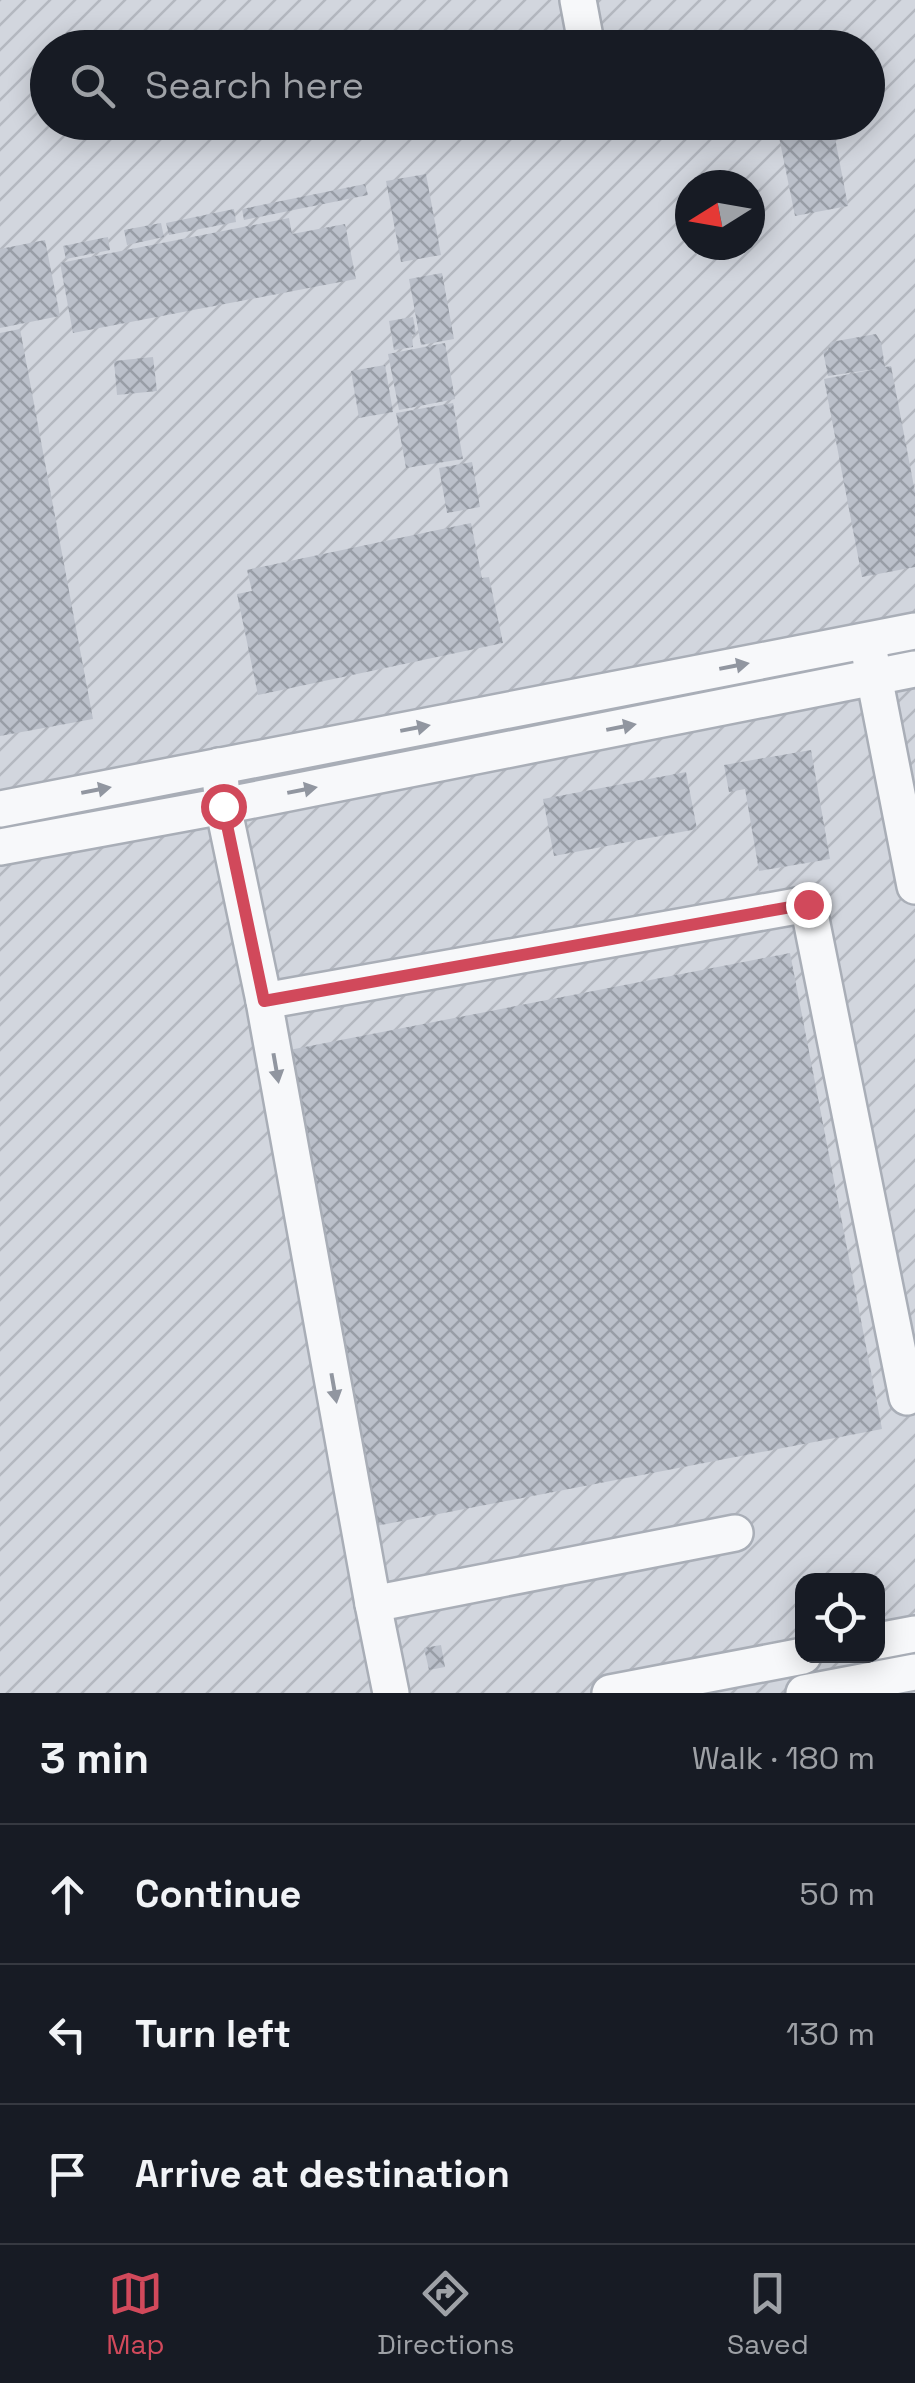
<!DOCTYPE html>
<meta charset="utf-8">
<style>
body{margin:0;font-family:"Space Grotesk",sans-serif;background:#242831;color:#f1f3f6}
.controls{position:absolute;right:30px;bottom:30px;display:grid;overflow:hidden;border-radius:20px;box-shadow:0 5px 25px #0003}
.controls button{width:90px;height:90px;display:grid;place-items:center;padding:0;border:0;border-bottom:2px solid #363941;background:#171b24;color:#f1f3f6;font:50px sans-serif}
.compass{position:absolute;left:675px;top:170px;width:90px;height:90px;border-radius:50%;background:#171b24;box-shadow:0 5px 25px #0003;rotate:259deg}
.stop{position:absolute;width:30px;height:30px;margin:-22px;border:8px solid #d1495b;border-radius:50%;background:#fff}
.stop.end{background:#d1495b;border-color:#fff;box-shadow:0 2px 10px #0008}
.list{margin:0;padding:0;list-style:none}
h2{display:flex;justify-content:space-between;align-items:center;height:130px;margin:0;padding:0 40px;font-size:42px}
h2 small{font-size:32px;font-weight:400;color:#9ea1a6}
.list li{display:grid;grid-template-columns:65px 1fr auto;gap:30px;align-items:center;box-sizing:border-box;height:140px;padding:0 40px;border-top:2px solid #363941}
.list b{display:block;font-size:38px;white-space:nowrap}
.list em{font-size:32px;font-style:normal;color:#9ea1a6}
.icon{flex:none;width:55px;height:55px;fill:none;stroke:currentColor;stroke-width:2;stroke-linecap:round;stroke-linejoin:round}
.map{position:relative;flex:none;width:915px;height:1693px;overflow:hidden}
.search{position:absolute;background:#171b24;box-shadow:0 5px 25px #0003;left:30px;right:30px;top:30px;height:110px;display:flex;align-items:center;gap:25px;box-sizing:border-box;padding:0 35px;border-radius:55px;color:#9ea1a6;font-size:38px}
.sheet{height:550px;background:#171b24}
nav{display:flex;justify-content:space-around;align-items:center;box-sizing:border-box;height:140px;border-top:2px solid #363941;background:#171b24;font-size:28px;color:#9ea1a6}
nav a{display:grid;justify-items:center;gap:5px}
nav .on{color:#d1495b}
.map>svg:first-child{display:block}
</style>
<div class="map">
<svg width="915" height="1693" viewBox="0 0 915 1693">
<defs>
<pattern id="industrial-furrows" width="10" height="10" patternUnits="userSpaceOnUse" patternTransform="scale(2.5)"><rect width="10" height="10" fill="#d2d6de"/><path d="M-1 1l2-2M0 10L10 0M9 11l2-2" fill="none" stroke="#b4b8c0"/></pattern>
<pattern id="building-cross-hatch" width="8" height="8" patternUnits="userSpaceOnUse" patternTransform="scale(2.5)"><rect width="8" height="8" fill="#bbc0ca"/><path d="M0 0l8 8M0 8l8-8" fill="none" stroke="#989da6"/></pattern>
</defs>
<rect width="100%" height="100%" fill="#e4e7ec"/>
<!-- industrial -->
<path fill="url(#industrial-furrows)" fill-rule="evenodd" d="M0,0H915V1693H0ZM48,48H868V122H48ZM690,185H750V245H690ZM802,1580H878V1656H802Z"/>
<!-- building -->
<g fill="url(#building-cross-hatch)">
<path d="M824,122H832L848,206L795,216L778,132Z"/>
<path d="M426,174L441,255L401,262L386,181Z"/>
<path d="M365,184L368,195L244,220L242,209Z"/>
<path d="M234,209L236,222L169,235L166,223Z"/>
<path d="M289,218L292,234L345,224L356,279L73,333L60,263Z"/>
<path d="M161,223L164,237L127,245L124,230Z"/>
<path d="M108,237L110,250L66,259L63,246Z"/>
<path d="M45,240L60,316L0,328V249Z"/>
<path d="M442,273L454,339L421,345L409,279Z"/>
<path d="M413,317L416,334L412,335L413,347L394,350L389,321Z"/>
<path d="M20,329L93,719L0,736V333Z"/>
<path d="M876,334L881,342L885,367L891,366L915,492V567L862,577L824,379L876,369L828,376L823,351L828,350L831,342Z"/>
<path d="M445,343L455,399L399,410L388,354Z"/>
<path d="M153,357L157,391L117,395L114,361Z"/>
<path d="M385,365L393,412L359,418L351,371Z"/>
<path d="M453,403L463,459L406,468L396,413Z"/>
<path d="M472,462L480,507L447,513L439,468Z"/>
<path d="M471,523L482,578L489,577L503,643L258,695L237,594L252,591L247,570Z"/>
<path d="M811,750L830,859L759,871L745,789L729,792L724,765Z"/>
<path d="M686,772L697,829L554,856L543,799Z"/>
<path d="M790,953L882,1429L376,1526L284,1051Z"/>
<path d="M441,1645L445,1667L429,1670L424,1648Z"/>
</g>
<g fill="none" stroke-linecap="round" stroke-linejoin="round">
<defs>
<g id="minor">
<path d="M578,0L587,48"/>
<path d="M870,656L915,886"/>
<path d="M219,766L223,806L264,1001L373,1604L391,1693"/>
<path d="M0,809L915,631"/>
<path d="M0,847L223,806L915,669"/>
<path d="M264,1001L808,904L907,1397"/>
<path d="M373,1604L735,1533"/>
<path d="M878,1641L915,1634"/>
<path d="M610,1693L803,1656"/>
<path d="M804,1693L915,1672"/>
</g>
</defs>
<!-- minor casing -->
<use href="#minor" stroke="#a9aeb7" stroke-width="40"/>
<!-- minor -->
<use href="#minor" stroke="#f7f8fa" stroke-width="35"/>
</g>
<!-- one-way arrows -->
<defs><path id="oneway-solid" d="M-6-.8H1V-3.2L6.5 0L1 3.2V.8H-6Z" transform="scale(2.5)"/></defs>
<g fill="#9196a0">
<use href="#oneway-solid" transform="translate(734 666) rotate(-11)"/>
<use href="#oneway-solid" transform="translate(621 727) rotate(-11)"/>
<use href="#oneway-solid" transform="translate(415 728) rotate(-11)"/>
<use href="#oneway-solid" transform="translate(96 790) rotate(-11)"/>
<use href="#oneway-solid" transform="translate(302 790) rotate(-11)"/>
<use href="#oneway-solid" transform="translate(276 1068) rotate(80)"/>
<use href="#oneway-solid" transform="translate(334 1388) rotate(80)"/>
</g>
<g fill="none" stroke-linecap="round" stroke-linejoin="round">
<!-- route -->
<path stroke="#d1495b" stroke-width="12" d="M223,806L264,1001L808,904"/>
</g>
</svg>
<div class="controls">
<button><svg class="icon" aria-label="locate" viewBox="0 0 24 24"><circle cx="12" cy="12" r="6"/><path d="M12 2v4M12 18v4M2 12h4M18 12h4"/></svg></button>
</div>
<svg class="compass" viewBox="-18 -18 36 36"><path d="M0-13l5 13h-10z" fill="#e53935"/><path d="M0 13l5-13h-10z" fill="#9ea1a6"/></svg>
<div class="stop" style="left:223px;top:806px"></div>
<div class="stop end" style="left:808px;top:904px"></div>
<div class="search"><svg class="icon" aria-label="search" viewBox="0 0 24 24"><circle cx="10" cy="10" r="6"/><path d="M15 15l6 6"/></svg>Search here</div>
</div>
<section class="sheet">
<h2>3 min<small>Walk · 180 m</small></h2>
<ul class="list">
<li><svg class="icon" aria-label="ahead" viewBox="0 0 24 24"><path d="M12 20V5M6 11l6-6 6 6"/></svg><div><b>Continue</b></div><em>50 m</em></li>
<li><svg class="icon" aria-label="left" viewBox="0 0 24 24"><path d="M17 20v-9H6M10 6l-5 5 5 5"/></svg><div><b>Turn left</b></div><em>130 m</em></li>
<li><svg class="icon" aria-label="arrive" viewBox="0 0 24 24"><path d="M6 21V4h12l-3 4 3 4H6"/></svg><div><b>Arrive at destination</b></div></li>
</ul>
</section>
<nav>
<a class="on"><svg class="icon" aria-label="map" viewBox="0 0 24 24"><path d="M3 6l6-2 6 2 6-2v14l-6 2-6-2-6 2zM9 4v14M15 6v14"/></svg>Map</a>
<a><svg class="icon" aria-label="directions" viewBox="0 0 24 24"><path d="M12 3l9 9-9 9-9-9zM9 14v-3h6M13 9l2 2-2 2"/></svg>Directions</a>
<a><svg class="icon" aria-label="saved" viewBox="0 0 24 24"><path d="M7 4h10v16l-5-4-5 4z"/></svg>Saved</a>
</nav>
